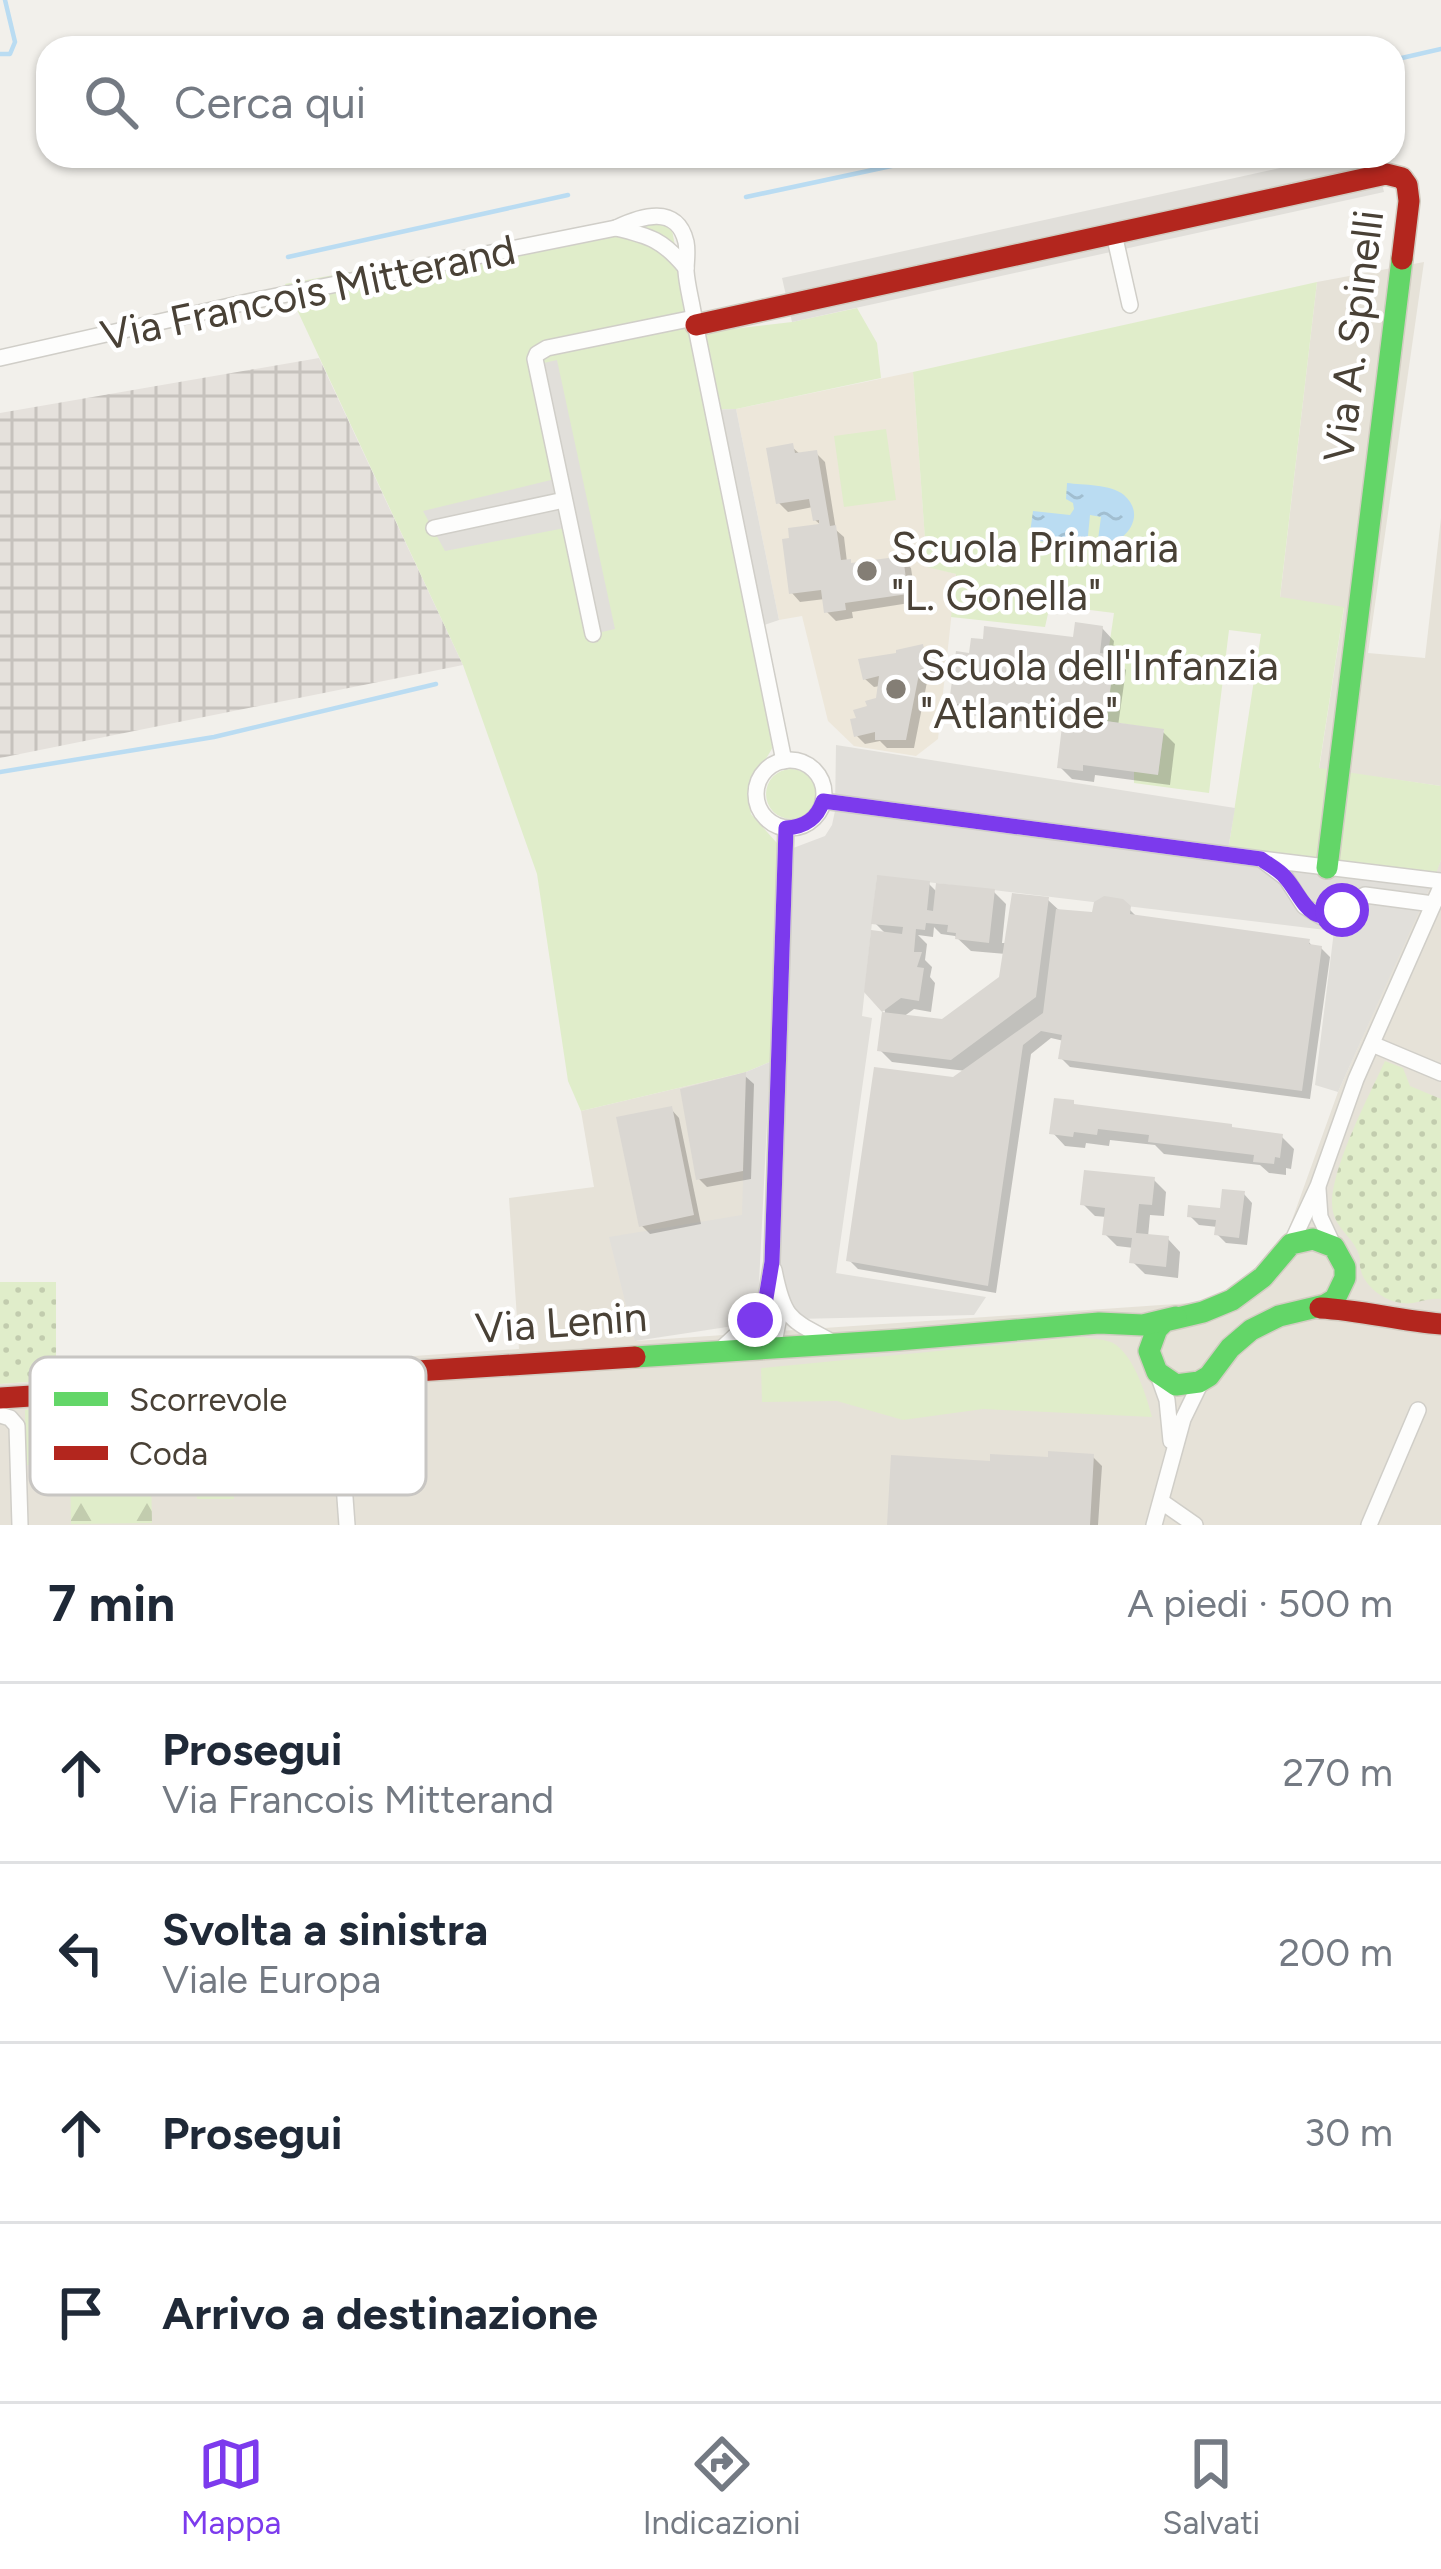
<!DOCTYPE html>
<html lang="it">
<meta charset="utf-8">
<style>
body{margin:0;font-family:Figtree,sans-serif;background:#f6f6f7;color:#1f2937}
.stop{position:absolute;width:36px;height:36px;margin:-27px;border:9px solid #7c3aed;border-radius:50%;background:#fff}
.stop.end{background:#7c3aed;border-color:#fff;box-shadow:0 3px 12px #0008}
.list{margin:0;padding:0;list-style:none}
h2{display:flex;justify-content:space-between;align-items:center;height:156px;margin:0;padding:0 48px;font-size:51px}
h2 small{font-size:39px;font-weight:400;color:#747a83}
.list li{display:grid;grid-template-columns:78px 1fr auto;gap:36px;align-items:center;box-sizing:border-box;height:180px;padding:0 48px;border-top:3px solid #e0e1e3}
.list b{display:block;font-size:45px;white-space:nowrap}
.list p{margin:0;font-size:39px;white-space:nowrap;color:#747a83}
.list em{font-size:39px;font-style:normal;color:#747a83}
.icon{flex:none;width:66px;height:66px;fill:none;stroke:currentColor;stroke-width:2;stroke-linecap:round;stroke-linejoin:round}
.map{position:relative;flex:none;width:1441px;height:1525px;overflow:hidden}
.search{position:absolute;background:#fff;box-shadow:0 3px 9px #0004;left:36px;right:36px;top:36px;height:132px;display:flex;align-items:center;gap:30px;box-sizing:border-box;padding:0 42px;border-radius:36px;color:#747a83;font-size:45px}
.sheet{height:876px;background:#fff}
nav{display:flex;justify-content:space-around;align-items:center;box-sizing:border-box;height:168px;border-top:3px solid #e0e1e3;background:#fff;font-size:33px;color:#747a83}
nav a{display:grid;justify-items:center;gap:6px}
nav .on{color:#7c3aed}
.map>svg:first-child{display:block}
</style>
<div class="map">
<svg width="1441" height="1525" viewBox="0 0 1441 1525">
<defs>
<pattern id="industrial-grid" width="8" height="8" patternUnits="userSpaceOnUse" patternTransform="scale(3)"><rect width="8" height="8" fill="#e5e1dc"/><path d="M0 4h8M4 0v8" fill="none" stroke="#c6c2bd"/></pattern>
<pattern id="forest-firs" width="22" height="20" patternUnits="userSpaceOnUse" patternTransform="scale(3)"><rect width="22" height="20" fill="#e0edca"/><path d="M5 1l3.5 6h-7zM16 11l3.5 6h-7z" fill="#c2ccae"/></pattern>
<pattern id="park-dots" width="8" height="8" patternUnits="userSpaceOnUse" patternTransform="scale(3)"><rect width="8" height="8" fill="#e0edca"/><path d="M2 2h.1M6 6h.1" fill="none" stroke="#c2ccae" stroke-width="1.8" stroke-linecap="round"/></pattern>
<pattern id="water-ripples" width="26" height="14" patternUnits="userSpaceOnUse" patternTransform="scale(3)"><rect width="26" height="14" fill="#badcf2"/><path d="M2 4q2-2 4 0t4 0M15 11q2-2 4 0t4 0" fill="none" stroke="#a1bed0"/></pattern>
</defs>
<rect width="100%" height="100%" fill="#f2f0eb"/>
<!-- residential -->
<g fill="#e6e2d8">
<path d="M1424,262L1368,653L1425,658L1441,518V786L1319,769L1344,608L1280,598L1317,282Z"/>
<path d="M1441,860V1525H0V1384L519,1349L509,1198L594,1187L581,1111L746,1072L743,1215L636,1341L1190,1303L1214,1298L1231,1289L1274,1252L1287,1234L1338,1092Z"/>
</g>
<!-- industrial -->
<path fill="url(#industrial-grid)" d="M319,358L463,665L0,758V413Z"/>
<!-- education -->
<path fill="#ede7da" d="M913,372L927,566L956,574L938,739L916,756L854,746L828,721L802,616L779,620L736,409Z"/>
<!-- grass -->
<g fill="#e0edca">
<path d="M669,213L691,334L792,322L857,308L877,343L881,378L736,409L707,410L755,628L773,747L748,789L751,814L784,851L770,1062L746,1072L581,1111L568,1081L537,874L463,665L285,284Z"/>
<path d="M1317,282L1280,597L1344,607L1319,768L1441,786V860L1435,876L1228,851L1261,634L1229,630L1209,793L1134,783V771L1158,774L1164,730L1106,721L1114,655L1108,654L1114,613L1050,605L1045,627L951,617L956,574L927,567L913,372Z"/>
<path d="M886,429L896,500L844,507L834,436Z"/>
<circle cx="791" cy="794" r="25"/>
<path d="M1082,1337C1090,1339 1106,1339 1113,1343C1134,1355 1146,1395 1152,1417L983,1409L903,1420L837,1401L762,1402L761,1368Z"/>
</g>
<!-- forest -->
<path fill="url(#forest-firs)" d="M231,1400L234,1499H197L194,1471L151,1473L152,1523L71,1524L70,1465H26L25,1410Z"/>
<!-- park -->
<g fill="url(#park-dots)">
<path d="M1385,1061L1403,1068L1410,1086L1441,1099V1299C1430,1298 1424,1301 1413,1303C1392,1306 1367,1291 1361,1271C1357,1255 1363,1268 1358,1252C1352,1237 1337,1229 1333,1212C1325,1179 1370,1094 1385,1061Z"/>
<path d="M0,1282H56V1380L0,1384Z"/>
</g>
<!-- parking -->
<g fill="#e1dfda">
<path d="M1334,156H1376L1384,192L792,322L782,278Z"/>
<path d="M557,360L615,629L593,634L570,527L445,551L423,511L559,478L535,365Z"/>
<path d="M736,409L779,620L755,628L706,410Z"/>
<path d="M836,745L1235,808L1228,850L1435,876L1338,1092L1315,1085L1334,931L877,876L862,1016L872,1018L836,1273L986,1297L974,1315L796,1319L775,1294L788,850L825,836L832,825L835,811Z"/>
<path d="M770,1062L758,1304L744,1320L727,1327L635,1341L609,1237L742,1215L746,1072Z"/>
</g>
<!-- water -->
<path fill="url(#water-ripples)" d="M1067,483C1083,485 1111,484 1124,495C1149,517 1123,546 1097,547L1101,517L1090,515L1087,546L1029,540L1033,511L1070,515L1074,509L1073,503L1066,499Z"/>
<!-- shadow -->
<g fill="#0003" fill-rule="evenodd">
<path d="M792,447L801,455L816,453L825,462L836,530L844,537L847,562L854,566L902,559L911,568L916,602L852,612L853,618L836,621L827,612L825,599L800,602L792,593L823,527L815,520L813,507L788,512L779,503Z"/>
<path d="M1102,628L1114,641L1112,656L1126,670L1118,726L1163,732L1175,744L1170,785L1095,775L1094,782L1072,779L1060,767L1065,727L965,714L953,702Z"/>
<path d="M922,647L931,656L936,676L928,677L914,748H887L880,741L865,744L856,735L878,700L880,686L874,687L865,679Z"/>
<path d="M929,884L938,893L994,892L1006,904L1002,943H1007L1048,900L1061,912L1095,915L1122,902L1138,918L1308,941L1314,948H1321L1330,957L1310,1099L1070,1067L1061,1058L1064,1041L1051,1038L1031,1054L996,1293L858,1269L849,1260L954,1080L966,1071L892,1062L880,1050L885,1011L867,991L887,935L874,922ZM934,927L941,934L955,936L971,951L1006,954L1002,979L942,1022L903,1017L914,1009L931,1012L935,983L930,977L932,967L925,960L927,944L918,935L933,937Z"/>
<path d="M745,1076L754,1084L751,1179L707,1187L698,1178Z"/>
<path d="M1078,1108L1281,1136L1294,1149L1291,1169L1286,1168V1175L1269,1173L1260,1165L1164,1154L1155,1145L1110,1140L1109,1146L1086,1143L1085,1148L1065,1146L1053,1133Z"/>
<path d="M671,1109L679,1118L701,1224L650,1234L641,1225Z"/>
<path d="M1154,1180L1166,1192L1164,1216L1150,1215L1148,1237L1168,1239L1180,1252L1178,1278L1145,1274L1133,1262L1134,1248L1117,1246L1105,1234L1107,1217L1095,1216L1083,1204Z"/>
<path d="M1244,1194L1252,1203L1247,1245L1226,1243L1217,1234L1218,1227L1199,1225L1190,1216L1222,1212Z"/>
<path d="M1093,1457L1102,1466L1098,1525H890L894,1459L993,1464Z"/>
</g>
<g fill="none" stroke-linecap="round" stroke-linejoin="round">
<!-- stream -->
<g stroke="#badcf2" stroke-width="4.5">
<path d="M0,54H10L15,42L5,0"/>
<path d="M1393,60L1441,49"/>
<path d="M746,197L938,156"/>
<path d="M288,257L568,195"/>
<path d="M0,772L214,737L436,684"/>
</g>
</g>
<!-- building -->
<g fill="#dad7d2">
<path d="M793,443L795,453L817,450L830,526L836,525L841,560L851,559V563L903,556L908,594L845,603L846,610L824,613L821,590L789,594L782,539L789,538L788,528L819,524V520L813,521L809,499L776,504L766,448Z"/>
<path d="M1075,622L1103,626L1100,653L1115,655L1106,721L1164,729L1158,775L1083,765V771L1057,768L1063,718L949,703L956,651L969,653L971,638L983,639L984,626L1073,637Z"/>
<path d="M923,644L928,667L920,669L906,740H875V732L854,737L850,719L856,718L853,710L867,706L865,701L876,698L879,676L863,680L858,659L896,653V650Z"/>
<path d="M877,875L930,881L927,910L933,911L936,883L995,889L989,943L955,939L956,933L947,932L948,925L926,923L925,930L916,929L914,952H922L917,967L924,968L919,1001L901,998L882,1012L864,992L871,930L902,934L903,927L871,924Z"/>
<path d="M1012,893L1049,897L1036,997L951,1060L877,1051L882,1012L942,1019L999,977Z"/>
<path d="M1104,896L1123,899L1131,906L1130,914L1310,939L1309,944L1322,946L1302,1091L1058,1059L1062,1035L1041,1031L1023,1045L988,1286L846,1261L874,1067L953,1077L1043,1013L1056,909L1092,912L1094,902Z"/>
<path d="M746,1072L743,1171L696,1180L680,1089Z"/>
<path d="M1054,1098L1074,1100V1104L1232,1124V1127L1283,1134L1280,1158L1275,1157L1274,1164L1253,1162L1254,1155L1148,1142L1149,1135L1098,1129L1097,1135L1074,1132L1073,1137L1049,1134Z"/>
<path d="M672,1106L694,1215L639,1227L616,1117Z"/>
<path d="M1084,1170L1155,1177L1152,1205L1139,1204L1136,1233L1169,1236L1166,1267L1129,1263L1132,1238L1102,1235L1105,1208L1080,1205Z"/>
<path d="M1222,1189L1245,1191L1239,1238L1214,1235L1216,1220L1187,1217L1188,1205L1220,1208Z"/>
<path d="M1048,1451L1094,1454L1090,1525H887L891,1455L990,1461V1454L1048,1457Z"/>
</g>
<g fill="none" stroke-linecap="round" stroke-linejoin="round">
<defs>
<g id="street">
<path d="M616,228C650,236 663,240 686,268"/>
<path d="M1114,234L1130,305"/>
<path d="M0,358L252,301L616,228C641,216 677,204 686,242C688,252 686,261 686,271C687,286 692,303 694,318L784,761"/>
<path d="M434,528L564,500"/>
<path d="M593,634L535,359L537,354L547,348L694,318"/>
<circle cx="790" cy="794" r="34"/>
<path d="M823,801L1261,859"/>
<path d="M1433,904L1365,895L1331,916L1322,917L1304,906L1286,878L1261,859L1441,881"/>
<path d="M1372,1044L1441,1073"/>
<path d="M1318,1189L1320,1217L1334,1247"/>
<path d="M1291,1244L1318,1186L1356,1079L1441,887"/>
<path d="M774,1270C784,1321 790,1319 834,1343"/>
<path d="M773,1348L781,1306"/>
<path d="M718,1352L764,1309L772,1262L786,828"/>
<path d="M1157,1372L1167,1400L1171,1441"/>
<path d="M336,1375L347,1525"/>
<path d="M0,1415L10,1418L17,1426L20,1525"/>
<path d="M1162,1502L1195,1525"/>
<path d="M1154,1525L1183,1419L1202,1380"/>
<path d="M1369,1525L1418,1410"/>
</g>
<g id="fast">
<path d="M1327,868L1402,259"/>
<path d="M1313,1239L1334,1247L1345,1267V1278L1335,1299L1325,1305L1279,1316L1251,1330L1230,1348L1209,1376L1199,1382L1176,1385L1157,1372L1149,1351L1157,1329L1165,1321L1203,1312L1232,1300L1263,1277L1291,1244Z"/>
<path d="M635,1357L898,1340L1099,1323L1143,1325L1176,1317"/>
</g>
<g id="jam">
<path d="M696,325L1386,174L1402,178L1407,185L1409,201L1402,259"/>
<path d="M1320,1308C1361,1310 1400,1321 1441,1324"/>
<path d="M0,1398L635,1357"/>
</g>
</defs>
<!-- street casing -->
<use href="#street" stroke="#d0cec8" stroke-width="18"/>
<!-- fast casing -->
<use href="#fast" stroke="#d2cdc2" stroke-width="24"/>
<!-- jam casing -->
<use href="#jam" stroke="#d2cdc2" stroke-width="24"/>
<!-- street -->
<use href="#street" stroke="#fdfdfc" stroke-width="15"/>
<!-- fast -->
<use href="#fast" stroke="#63d668" stroke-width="21"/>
<!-- jam -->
<use href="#jam" stroke="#b3261e" stroke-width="21"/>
</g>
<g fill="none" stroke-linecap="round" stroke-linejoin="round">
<!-- route -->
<path stroke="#7c3aed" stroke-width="15" d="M755,1320L764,1310L772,1262L786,828C805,827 817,819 823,801L1261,859C1269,865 1278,869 1285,877C1303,897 1309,929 1342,910"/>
</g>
<!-- markers -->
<g fill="#847e75" stroke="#fff" stroke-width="4.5">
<circle cx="867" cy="571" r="12"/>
<circle cx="896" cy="689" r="12"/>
</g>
<g text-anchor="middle" stroke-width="9" stroke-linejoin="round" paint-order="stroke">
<!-- street labels -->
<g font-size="42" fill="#494136" stroke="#fff">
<text transform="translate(308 292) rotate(-12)" y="15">Via Francois Mitterand</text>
<text transform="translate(1353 336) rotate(-83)" y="15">Via A. Spinelli</text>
<text transform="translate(561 1322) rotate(-4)" y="15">Via Lenin</text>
</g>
<!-- poi labels -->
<g font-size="42" fill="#494136" stroke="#fff" text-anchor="start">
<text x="891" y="562">Scuola Primaria<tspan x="891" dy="48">"L. Gonella"</tspan></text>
<text x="920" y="680">Scuola dell'Infanzia<tspan x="920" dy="48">"Atlantide"</tspan></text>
</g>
</g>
<!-- legend -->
<rect x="30" y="1357" width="396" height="138" rx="18" fill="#fff" stroke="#c8c6c3" stroke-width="3"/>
<rect x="54" y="1392" width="54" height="14" fill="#63d668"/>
<rect x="54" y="1446" width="54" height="14" fill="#b3261e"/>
<g font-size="33" fill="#494136">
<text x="129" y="1411">Scorrevole</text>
<text x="129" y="1465">Coda</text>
</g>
</svg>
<div class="stop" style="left:1342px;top:910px"></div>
<div class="stop end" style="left:755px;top:1320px"></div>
<div class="search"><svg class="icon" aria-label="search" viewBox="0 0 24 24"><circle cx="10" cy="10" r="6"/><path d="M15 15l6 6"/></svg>Cerca qui</div>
</div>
<section class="sheet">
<h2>7 min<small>A piedi · 500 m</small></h2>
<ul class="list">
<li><svg class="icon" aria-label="ahead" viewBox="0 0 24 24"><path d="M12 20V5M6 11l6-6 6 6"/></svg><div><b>Prosegui</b><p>Via Francois Mitterand</p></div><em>270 m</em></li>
<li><svg class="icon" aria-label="left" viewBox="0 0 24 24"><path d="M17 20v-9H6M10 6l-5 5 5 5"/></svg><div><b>Svolta a sinistra</b><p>Viale Europa</p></div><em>200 m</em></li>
<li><svg class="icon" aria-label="ahead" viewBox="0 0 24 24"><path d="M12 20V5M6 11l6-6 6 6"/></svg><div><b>Prosegui</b></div><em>30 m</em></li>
<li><svg class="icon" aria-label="arrive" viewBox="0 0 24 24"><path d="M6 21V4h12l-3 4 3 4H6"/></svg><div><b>Arrivo a destinazione</b></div></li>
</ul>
</section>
<nav>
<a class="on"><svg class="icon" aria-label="map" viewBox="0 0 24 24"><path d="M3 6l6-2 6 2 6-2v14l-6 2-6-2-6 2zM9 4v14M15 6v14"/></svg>Mappa</a>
<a><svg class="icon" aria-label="directions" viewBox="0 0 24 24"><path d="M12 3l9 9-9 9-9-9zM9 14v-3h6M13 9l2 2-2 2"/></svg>Indicazioni</a>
<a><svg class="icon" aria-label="saved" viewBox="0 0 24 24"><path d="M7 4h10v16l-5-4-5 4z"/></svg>Salvati</a>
</nav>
